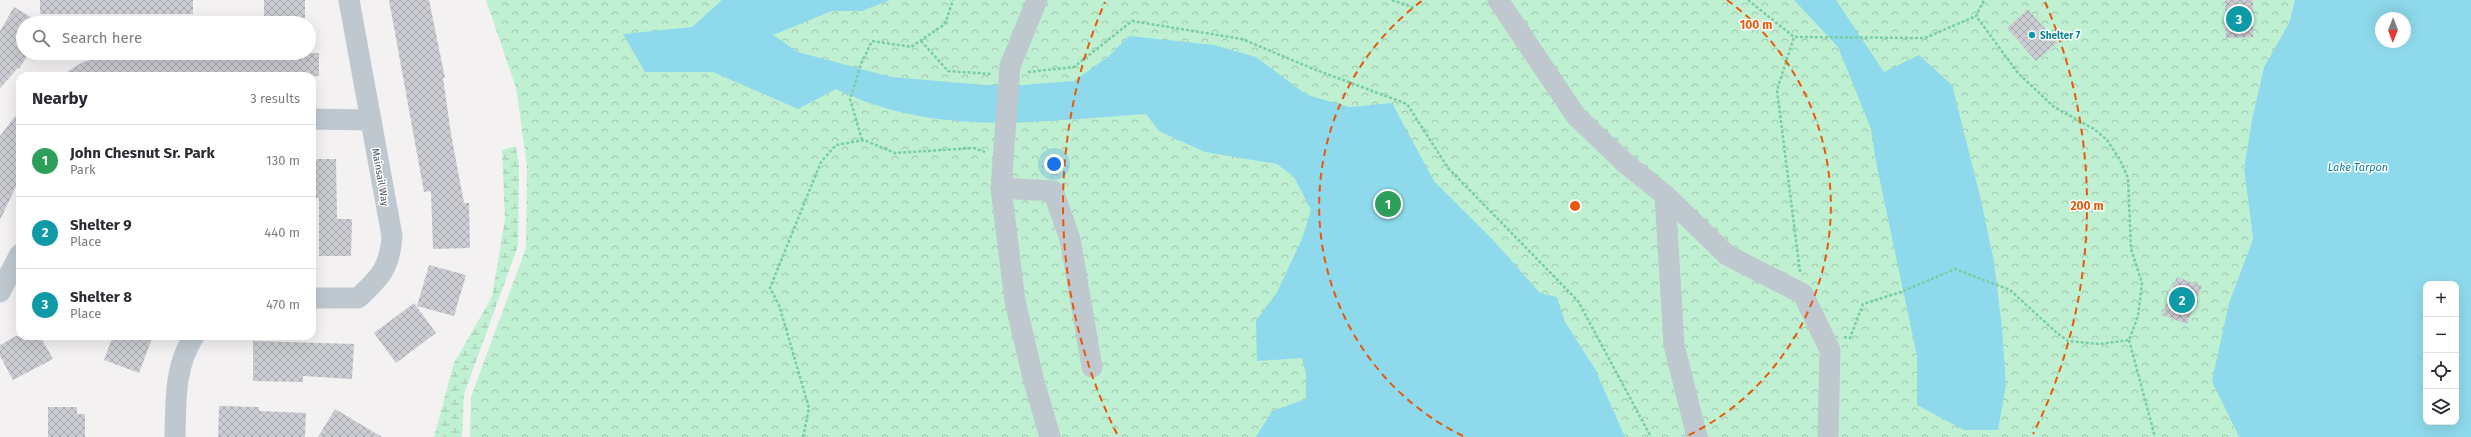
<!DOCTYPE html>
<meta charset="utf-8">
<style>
body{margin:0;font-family:"Fira Sans",sans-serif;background:#f2f2f3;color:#2b2b33}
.controls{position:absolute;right:12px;bottom:12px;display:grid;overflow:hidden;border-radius:8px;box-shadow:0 4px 16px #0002}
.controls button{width:36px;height:36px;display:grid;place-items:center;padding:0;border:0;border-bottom:1px solid #e1e1e2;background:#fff;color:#2b2b33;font:20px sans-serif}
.compass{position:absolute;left:2375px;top:12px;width:36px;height:36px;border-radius:50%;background:#fff;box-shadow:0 4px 16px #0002;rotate:181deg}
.you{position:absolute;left:1054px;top:164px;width:14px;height:14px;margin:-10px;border:3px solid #fff;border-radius:50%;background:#1a73e8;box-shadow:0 0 0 6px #1a73e833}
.badge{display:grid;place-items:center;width:26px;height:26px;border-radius:50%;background:#1a74e4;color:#fff;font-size:13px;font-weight:700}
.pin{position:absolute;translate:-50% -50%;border:2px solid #fff;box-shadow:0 1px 4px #0006}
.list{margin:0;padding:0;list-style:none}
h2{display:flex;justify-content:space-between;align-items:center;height:52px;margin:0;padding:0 16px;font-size:17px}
h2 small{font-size:13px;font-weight:400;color:#7c7c81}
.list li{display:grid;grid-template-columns:26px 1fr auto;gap:12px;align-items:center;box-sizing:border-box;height:72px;padding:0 16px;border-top:1px solid #e1e1e2}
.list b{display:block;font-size:15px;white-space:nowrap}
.list p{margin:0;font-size:13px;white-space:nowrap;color:#7c7c81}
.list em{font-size:13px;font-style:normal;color:#7c7c81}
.icon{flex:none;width:22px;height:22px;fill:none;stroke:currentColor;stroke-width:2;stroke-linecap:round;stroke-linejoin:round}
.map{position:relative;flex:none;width:2471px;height:437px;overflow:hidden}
.search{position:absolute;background:#fff;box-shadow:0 4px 16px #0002;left:16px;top:16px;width:300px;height:44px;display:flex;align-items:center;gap:10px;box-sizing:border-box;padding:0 14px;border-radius:22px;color:#7c7c81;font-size:15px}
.panel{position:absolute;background:#fff;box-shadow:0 4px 16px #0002;left:16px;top:72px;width:300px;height:268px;border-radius:12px}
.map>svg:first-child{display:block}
</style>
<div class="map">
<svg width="2471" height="437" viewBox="0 0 2471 437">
<defs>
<pattern id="wetland-marsh" width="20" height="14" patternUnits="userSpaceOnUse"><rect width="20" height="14" fill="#c0f0d2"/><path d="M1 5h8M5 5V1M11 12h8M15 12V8" fill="none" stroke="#9ec5ae"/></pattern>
<pattern id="park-crowns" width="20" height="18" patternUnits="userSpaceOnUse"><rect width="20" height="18" fill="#c0f0d2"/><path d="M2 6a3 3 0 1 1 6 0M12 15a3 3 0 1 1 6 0" fill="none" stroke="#9ec5ae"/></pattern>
<pattern id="building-cross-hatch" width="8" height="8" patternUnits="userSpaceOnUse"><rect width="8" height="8" fill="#cbcdd3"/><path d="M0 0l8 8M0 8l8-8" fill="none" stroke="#a7a9ae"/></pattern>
</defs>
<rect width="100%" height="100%" fill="#f3f1f1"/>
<!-- wetland -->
<path fill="url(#wetland-marsh)" d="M516,146L519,166L518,246L464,394L462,437H434L454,363L492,297L505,219L502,150Z"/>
<!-- park -->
<path fill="url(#park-crowns)" d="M486,0H2295L2289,23L2264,67L2252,119L2244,169L2253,239L2229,303L2228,414L2239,437H470L471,397L526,248L527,166L516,88Z"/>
<!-- water -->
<g fill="#8edaec" fill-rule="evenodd">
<path d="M722,0H890L862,11H832L773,35L798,52L891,77L985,85H1023L1074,81L1108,57L1129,36L1214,45L1256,57L1307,95L1350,107L1392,103L1434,181L1494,241L1540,293L1557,297L1565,322L1595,369L1625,437H1256L1272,411L1306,399V374L1302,358L1257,361L1256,321L1277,292L1302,239L1311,210L1294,177L1277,164L1205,152L1159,131L1146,114C1038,121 937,138 836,89L798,109L713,72H645L623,34L692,27Z"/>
<path d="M1794,0H1836L1884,72L1919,55L1952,85L1981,200L1994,262L2002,328L2006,385L1998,430H1964L1917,405V356L1876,162L1871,129L1838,47Z"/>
<path d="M2295,0H2471V437H2239L2212,381L2229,303L2253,239L2244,169L2252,119L2264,67L2289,23ZM2381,18H2405V42H2381ZM2426,284H2456V422H2426Z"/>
</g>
<!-- building -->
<g fill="url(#building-cross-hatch)">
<rect x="40" y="0" width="153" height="14"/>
<rect x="264" y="0" width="41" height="19"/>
<path d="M389,0H429L445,78H443L451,134L464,203H469L470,248L433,249L431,191L424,192Z"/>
<path d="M2225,0H2253V37L2226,38Z"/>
<path d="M14,7L41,23H23V53H29L19,69L18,68L0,88V31Z"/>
<path d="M2028,9L2057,43L2036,61L2007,28Z"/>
<path d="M119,53H319V76H60L83,62Z"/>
<path d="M20,110V178L0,220V136Z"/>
<path d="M312,159H336L337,219H352L351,256H319V198H312Z"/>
<path d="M429,265L466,275L454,316L417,306Z"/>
<path d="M2177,277L2202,286L2187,324L2162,315Z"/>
<path d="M414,303L436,333L396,363L374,333Z"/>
<path d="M16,336H40L53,359L13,380L0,356V345Z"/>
<path d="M113,336H153L139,373L104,360Z"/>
<path d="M253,341L354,344L352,379L303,376V382L253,381Z"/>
<path d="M219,406L259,407V411L306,413L305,437H218Z"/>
<path d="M48,407H77V414H85V437H48Z"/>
<path d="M335,409L382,437H318Z"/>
</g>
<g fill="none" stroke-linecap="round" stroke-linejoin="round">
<!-- path -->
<g stroke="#78cea3" stroke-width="2.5" stroke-dasharray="3 2" stroke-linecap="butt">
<path d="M1392,0L1415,8"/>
<path d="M1748,0L1794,37"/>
<path d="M921,41L948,71L991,74"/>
<path d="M1028,72L1074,67L1132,21L1242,39L1311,68L1407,104L1448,168L1578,301L1651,437"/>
<path d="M862,140L850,99L861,64L872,41L911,47L945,24L953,0"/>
<path d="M1800,272L1777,90L1794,37L1925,38L1976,16"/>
<path d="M1844,337L1850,338L1863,304L1901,292L1955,269L2010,290L2057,333L2068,341L2099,344L2129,340L2138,316L2142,283L2131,249L2128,178L2120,160L2107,140L2094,129L2054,107L2018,73L1976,16L1984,0"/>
<path d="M2129,340L2155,437"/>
<path d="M803,437L809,408L779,305L770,288L821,162L836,145L864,140L895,153L974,148L985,152"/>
</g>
<!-- minor -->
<g stroke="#bfc8cf" stroke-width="21">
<path d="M1037,0L1010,66L1001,188L1015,301L1033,378L1050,437"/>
<path d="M1498,0L1576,116L1625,163L1665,195L1727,255L1803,294L1830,350L1828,437"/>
<path d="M312,119L371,120"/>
<path d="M1001,188L1053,191L1070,239L1092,367"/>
<path d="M1665,195L1674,345L1697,437"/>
<path d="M0,292L20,254"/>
<path d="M312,298H358C381,277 390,267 392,236L349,0"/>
<path d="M175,437C176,401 174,367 194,336"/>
</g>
</g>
<!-- distance rings -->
<g fill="none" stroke="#e8590c" stroke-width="2" stroke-dasharray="7 5">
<path d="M1463 436A256 256 0 0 1 1423 0M1727 0A256 256 0 0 1 1687 436"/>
<path d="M1117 434A512 512 0 0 1 1105 2M2045 2A512 512 0 0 1 2033 434"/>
</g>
<!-- markers -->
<circle fill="#0f9aa8" stroke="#fff" stroke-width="1.5" cx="2032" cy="35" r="4"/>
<g text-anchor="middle" stroke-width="3" stroke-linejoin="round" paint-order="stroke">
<!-- culture labels -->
<g font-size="10" font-weight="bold" fill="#0d838f" stroke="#fff" text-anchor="start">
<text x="2040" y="39">Shelter 7</text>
</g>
<!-- street labels -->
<g font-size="10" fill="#48545e" stroke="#fff">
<text transform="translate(381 177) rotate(80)" y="4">Mainsail Way</text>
</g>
<!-- water labels -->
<g font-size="11" font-style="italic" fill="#0d819d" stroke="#fff">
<text x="2358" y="171">Lake Tarpon</text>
</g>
</g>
<circle cx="1575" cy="206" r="6" fill="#e8590c" stroke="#fff" stroke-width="2"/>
<g font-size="12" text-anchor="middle" font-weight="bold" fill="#e8590c" stroke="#fff" stroke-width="3" stroke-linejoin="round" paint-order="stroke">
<text x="1756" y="29">100 m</text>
<text x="2087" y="210">200 m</text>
</g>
</svg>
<div class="controls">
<button>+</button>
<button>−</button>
<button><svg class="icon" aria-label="locate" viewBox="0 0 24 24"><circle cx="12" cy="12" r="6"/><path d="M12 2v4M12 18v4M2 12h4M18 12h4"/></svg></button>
<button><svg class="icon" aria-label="layers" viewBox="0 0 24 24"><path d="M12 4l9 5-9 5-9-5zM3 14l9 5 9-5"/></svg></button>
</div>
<svg class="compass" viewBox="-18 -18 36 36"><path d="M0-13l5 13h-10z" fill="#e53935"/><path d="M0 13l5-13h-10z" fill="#7c7c81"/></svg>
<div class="you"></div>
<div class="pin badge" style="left:1388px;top:204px;background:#2e9e5b">1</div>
<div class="pin badge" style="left:2182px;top:300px;background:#0f9aa8">2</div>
<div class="pin badge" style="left:2239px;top:19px;background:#0f9aa8">3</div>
<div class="search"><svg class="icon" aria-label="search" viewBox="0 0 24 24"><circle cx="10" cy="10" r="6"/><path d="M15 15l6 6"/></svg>Search here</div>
<section class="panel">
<h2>Nearby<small>3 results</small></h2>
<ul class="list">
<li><span class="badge" style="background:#2e9e5b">1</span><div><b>John Chesnut Sr. Park</b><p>Park</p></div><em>130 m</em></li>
<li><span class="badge" style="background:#0f9aa8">2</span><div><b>Shelter 9</b><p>Place</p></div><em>440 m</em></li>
<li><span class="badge" style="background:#0f9aa8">3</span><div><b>Shelter 8</b><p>Place</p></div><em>470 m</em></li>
</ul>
</section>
</div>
